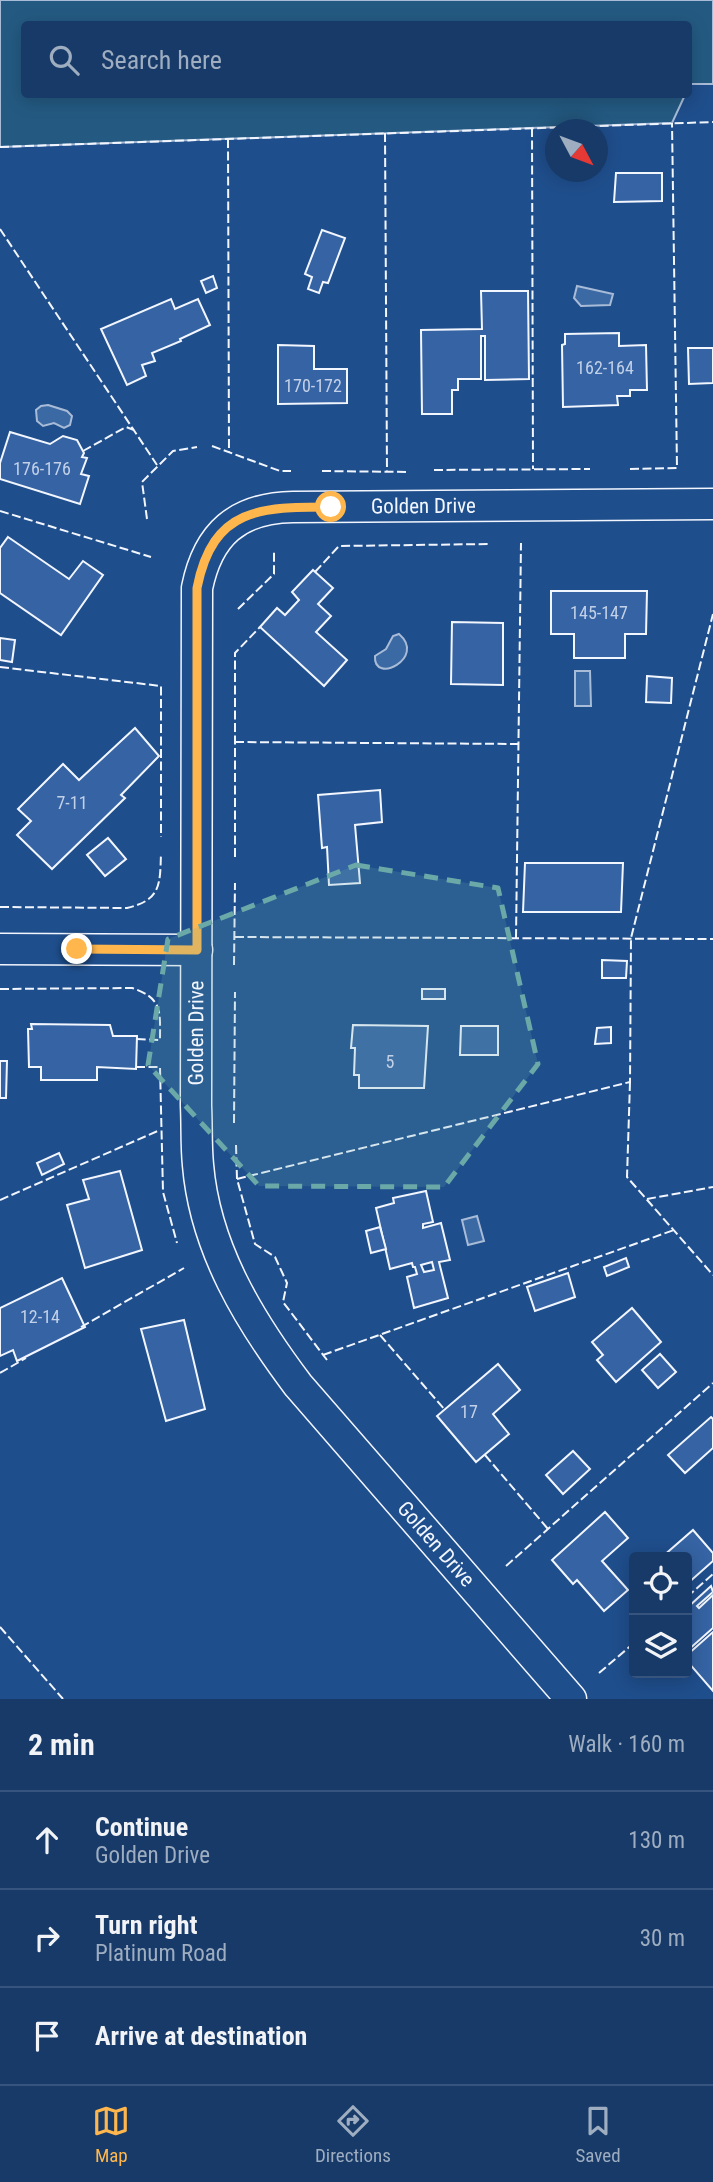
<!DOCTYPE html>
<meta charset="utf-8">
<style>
body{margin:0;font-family:"Roboto Condensed",sans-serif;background:#244571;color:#f1f3f6}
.controls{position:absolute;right:21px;bottom:21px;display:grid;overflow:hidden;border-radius:7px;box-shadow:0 4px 18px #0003}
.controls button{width:63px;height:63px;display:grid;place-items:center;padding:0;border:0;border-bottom:2px solid #36547d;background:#173a69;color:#f1f3f6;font:35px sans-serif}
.compass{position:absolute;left:545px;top:119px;width:63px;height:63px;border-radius:50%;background:#173a69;box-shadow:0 4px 18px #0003;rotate:131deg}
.stop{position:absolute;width:21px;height:21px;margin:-16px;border:5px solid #ffb74d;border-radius:50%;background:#fff}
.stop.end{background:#ffb74d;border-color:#fff;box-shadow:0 2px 7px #0008}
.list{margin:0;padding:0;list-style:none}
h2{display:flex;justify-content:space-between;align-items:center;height:91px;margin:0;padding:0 28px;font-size:30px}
h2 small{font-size:23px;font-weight:400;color:#9eadc0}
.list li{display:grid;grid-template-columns:46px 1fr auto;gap:21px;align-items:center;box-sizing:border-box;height:98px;padding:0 28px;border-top:2px solid #36547d}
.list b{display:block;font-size:26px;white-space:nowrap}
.list p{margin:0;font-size:23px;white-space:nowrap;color:#9eadc0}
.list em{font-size:23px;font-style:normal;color:#9eadc0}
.icon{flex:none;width:38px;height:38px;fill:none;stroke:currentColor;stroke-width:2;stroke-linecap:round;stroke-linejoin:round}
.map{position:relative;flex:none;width:713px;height:1699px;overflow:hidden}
.search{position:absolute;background:#173a69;box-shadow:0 4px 18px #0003;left:21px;right:21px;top:21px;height:77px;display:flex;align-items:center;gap:18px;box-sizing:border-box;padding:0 24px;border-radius:7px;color:#9eadc0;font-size:26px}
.sheet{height:385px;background:#173a69}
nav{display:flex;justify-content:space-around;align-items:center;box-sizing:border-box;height:98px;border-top:2px solid #36547d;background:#173a69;font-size:19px;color:#9eadc0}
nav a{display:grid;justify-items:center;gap:4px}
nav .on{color:#ffb74d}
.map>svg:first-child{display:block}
</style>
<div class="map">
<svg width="713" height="1699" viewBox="0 0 713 1699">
<rect width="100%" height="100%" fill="#1f4e8c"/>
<!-- green -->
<path fill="#245a82" stroke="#a8bbd7" stroke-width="2" d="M0,0H713V84H691L689,88L688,24H24V94L685,95L672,123L0,147Z"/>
<!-- water -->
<g fill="#3b69a3" stroke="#a8bbd7" stroke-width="2">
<path d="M577,286L613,294L610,305L581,306L574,298Z"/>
<path d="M48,405L67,411L72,416L70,425L64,428L54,423L43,426L37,421L36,410L41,406Z"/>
<path d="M399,634C427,658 373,685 375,656L386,649L393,636Z"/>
<path d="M575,671H590L591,706H575Z"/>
<path d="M477,1216L484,1241L468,1245L462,1220Z"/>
</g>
<!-- building -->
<g fill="#3563a3" stroke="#f2f6ff" stroke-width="2" fill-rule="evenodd">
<path d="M616,173H662V201L614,202Z"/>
<path d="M322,230L345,238L328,283L323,282L319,293L308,289L312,277L305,274Z"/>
<path d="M213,276L217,288L206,293L201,281Z"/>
<path d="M481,291H528L529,379L485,380V336H481V379H458V390H452V414H422L421,330L482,329Z"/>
<path d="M171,299L175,309L198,299L210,325L180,339L181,341L152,353L155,361L142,365L146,376L127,385L101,329Z"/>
<path d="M619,333V346L646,345L647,390H630V396H617L618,405L563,407L562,345L565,344V334Z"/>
<path d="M278,345L314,346V369H347V403L278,404Z"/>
<path d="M688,348H713V383L689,384Z"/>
<path d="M10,432L50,444L63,436L77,440L84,453L82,457L87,458L81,474L89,476L80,504L0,479V463Z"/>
<path d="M8,537L69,579L83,561L103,575L61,635L0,593V548Z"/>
<path d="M313,570L333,588L318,604L331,616L316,632L347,660L324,686L260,627L277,608L285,615L299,600L292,592Z"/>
<path d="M551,591H647L646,634H625V658H574V634H551Z"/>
<path d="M452,622L503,623V685L451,684Z"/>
<path d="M0,638L15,640L12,662L0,660Z"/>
<path d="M647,676L672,678L671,703L646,702Z"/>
<path d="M135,728L159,756L121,795L125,798L52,869L17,835L31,821L18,809L63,764L79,780Z"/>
<path d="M380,790L382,822L355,825L360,883L329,885L327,847L322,848L318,795Z"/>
<path d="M108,838L126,859L105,876L87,855Z"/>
<path d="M525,863H623L621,912H523Z"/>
<path d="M602,960L627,961L626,978H602Z"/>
<rect x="422" y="989" width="23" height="10"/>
<path d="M31,1024L110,1025L113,1036H137L136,1069L97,1067V1080H41V1067H29L28,1029H32Z"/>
<path d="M353,1025L428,1026L424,1088H359V1075H354L355,1048H351Z"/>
<path d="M461,1026H498V1055H460Z"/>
<path d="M611,1027V1043L595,1044L597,1028Z"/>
<path d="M0,1061H7L6,1098H0Z"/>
<path d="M59,1153L64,1164L42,1175L37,1163Z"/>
<path d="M120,1171L142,1250L85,1268L67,1205L89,1199L83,1180Z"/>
<path d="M426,1191L433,1222L423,1224V1228L441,1223L450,1260L439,1262L448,1298L414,1308L407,1277L417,1274L415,1267H413L412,1263L390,1269L376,1208L394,1203L393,1198ZM432,1262L434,1270L424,1272L421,1265Z"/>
<path d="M380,1227L386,1249L371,1253L366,1231Z"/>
<path d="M626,1258L629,1267L607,1276L604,1267Z"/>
<path d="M568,1273L575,1297L535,1311L527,1287Z"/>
<path d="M62,1278L85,1327L17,1361L13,1350L0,1356V1308Z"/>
<path d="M632,1308L661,1342L616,1382L597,1360L603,1355L592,1342Z"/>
<path d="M184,1320L205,1409L166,1421L141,1329Z"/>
<path d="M660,1354L676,1372L658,1388L642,1370Z"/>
<path d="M498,1364L520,1390L493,1414L509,1434L476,1462L437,1416Z"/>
<path d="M711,1417L713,1419V1448L685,1473L668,1455Z"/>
<path d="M573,1451L590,1469L563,1494L546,1475Z"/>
<path d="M605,1512L628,1538L602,1561L628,1590L604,1611L577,1580L573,1584L552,1560Z"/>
<path d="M693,1530L713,1553V1561L687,1584V1557H662Z"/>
<path d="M711,1586L713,1592L697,1606L699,1608L713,1595V1628L687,1651V1608Z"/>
<path d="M713,1632V1691L687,1661V1655Z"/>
</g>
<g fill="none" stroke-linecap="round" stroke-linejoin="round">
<defs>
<g id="minor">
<path d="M0,949L197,950"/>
<path id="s1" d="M571,1699L298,1385C249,1320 205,1248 198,1165C196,1145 197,1125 196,1106L197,588C208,534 237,508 293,507L713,504"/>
</g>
</defs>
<!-- minor casing -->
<use href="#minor" stroke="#f2f6ff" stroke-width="33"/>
<!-- minor -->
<use href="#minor" stroke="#1f4e8c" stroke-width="30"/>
<!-- fence -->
<g stroke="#f2f6ff" stroke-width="2" stroke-dasharray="9 3.5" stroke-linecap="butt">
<path d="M532,128L533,469"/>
<path d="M385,133L387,472"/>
<path d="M228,139L229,452"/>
<path d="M0,147L713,122"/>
<path d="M0,229L157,465"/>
<path d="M212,446L280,471H291"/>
<path d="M83,451L126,427L134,430"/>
<path d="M630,469L677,468L672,123"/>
<path d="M434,470L590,469"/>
<path d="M322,471L409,472"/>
<path d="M0,511L151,557"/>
<path d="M147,519L142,482L173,451L197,447"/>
<path d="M315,572L339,546L490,544"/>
<path d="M238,609L274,574V552"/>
<path d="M0,667L161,686V837"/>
<path d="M235,742L519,744"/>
<path d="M235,857V653L260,627"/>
<path d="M0,907L127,908C161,900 160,885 161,853"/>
<path d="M235,937L713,939"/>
<path d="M516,938L521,543"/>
<path d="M234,965L235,883"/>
<path d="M0,989L132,988C163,998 160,1012 160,1040L137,1039"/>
<path d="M136,1067H160L163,1192L177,1243"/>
<path d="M630,1082L627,1177L713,1275"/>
<path d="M234,1123L235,992"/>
<path d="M236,1145L237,1179L255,1244L275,1257L287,1283L283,1302L327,1360"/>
<path d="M237,1179L630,1082L631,938L713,614"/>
<path d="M647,1199L713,1187"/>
<path d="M0,1200L160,1130"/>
<path d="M81,1327L184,1268"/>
<path d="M380,1335L445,1410"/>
<path d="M323,1355L674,1230"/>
<path d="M0,1373L26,1358"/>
<path d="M485,1455L548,1529"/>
<path d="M506,1566L713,1383"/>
<path d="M687,1597L713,1574"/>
<path d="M0,1627L63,1699"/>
<path d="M599,1673L634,1643"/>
</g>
</g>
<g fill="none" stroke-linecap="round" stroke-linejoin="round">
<!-- route -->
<path stroke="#ffb74d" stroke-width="9" d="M77,949L197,950V588C213,507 261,507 331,507"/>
</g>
<!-- marked area -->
<path fill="#6aa9a8" fill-opacity="0.2" stroke="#6aa9a8" stroke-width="5" stroke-dasharray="14 9" stroke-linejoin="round" d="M356,865L498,888L538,1064L444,1187L259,1186L148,1065L168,939Z"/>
<g text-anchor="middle" stroke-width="5" stroke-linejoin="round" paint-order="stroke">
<!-- number labels -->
<g font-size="18" fill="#c3d1e8">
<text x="605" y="374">162-164</text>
<text x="313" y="392">170-172</text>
<text x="42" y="475">176-176</text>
<text x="599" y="619">145-147</text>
<text x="72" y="809">7-11</text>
<text x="390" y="1068">5</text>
<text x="40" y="1323">12-14</text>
<text x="469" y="1418">17</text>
</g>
<!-- street labels -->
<g font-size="21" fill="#f2f6ff" stroke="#1f4e8c">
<text dy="7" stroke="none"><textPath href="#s1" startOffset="1507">Golden Drive</textPath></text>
<text dy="7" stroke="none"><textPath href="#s1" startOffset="793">Golden Drive</textPath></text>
<text transform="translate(436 1544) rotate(49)" y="7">Golden Drive</text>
</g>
</g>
</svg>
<div class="controls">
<button><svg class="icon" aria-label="locate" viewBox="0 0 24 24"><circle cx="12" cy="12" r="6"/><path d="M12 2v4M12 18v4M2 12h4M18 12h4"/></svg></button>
<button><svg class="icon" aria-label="layers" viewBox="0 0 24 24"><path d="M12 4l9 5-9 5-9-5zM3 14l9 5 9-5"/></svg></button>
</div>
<svg class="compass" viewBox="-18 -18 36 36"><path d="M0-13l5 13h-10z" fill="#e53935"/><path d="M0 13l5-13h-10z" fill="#9eadc0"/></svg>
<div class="stop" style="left:331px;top:507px"></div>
<div class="stop end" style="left:77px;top:949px"></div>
<div class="search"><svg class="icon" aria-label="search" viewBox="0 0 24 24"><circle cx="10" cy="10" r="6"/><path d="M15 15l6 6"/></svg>Search here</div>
</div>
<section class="sheet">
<h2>2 min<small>Walk · 160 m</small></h2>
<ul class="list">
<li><svg class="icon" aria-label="ahead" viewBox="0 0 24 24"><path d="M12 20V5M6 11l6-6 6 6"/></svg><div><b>Continue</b><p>Golden Drive</p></div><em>130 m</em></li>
<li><svg class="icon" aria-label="right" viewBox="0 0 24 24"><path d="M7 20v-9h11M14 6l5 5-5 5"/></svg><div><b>Turn right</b><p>Platinum Road</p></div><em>30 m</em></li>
<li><svg class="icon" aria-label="arrive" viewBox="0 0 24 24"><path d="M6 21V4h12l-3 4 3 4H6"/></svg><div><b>Arrive at destination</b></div></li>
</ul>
</section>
<nav>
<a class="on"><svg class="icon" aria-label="map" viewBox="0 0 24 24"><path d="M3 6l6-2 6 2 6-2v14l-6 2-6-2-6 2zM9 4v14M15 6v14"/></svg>Map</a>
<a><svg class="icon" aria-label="directions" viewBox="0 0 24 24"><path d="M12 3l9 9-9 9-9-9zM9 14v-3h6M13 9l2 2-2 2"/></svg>Directions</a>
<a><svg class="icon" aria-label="saved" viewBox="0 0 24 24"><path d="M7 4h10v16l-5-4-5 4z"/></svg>Saved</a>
</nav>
